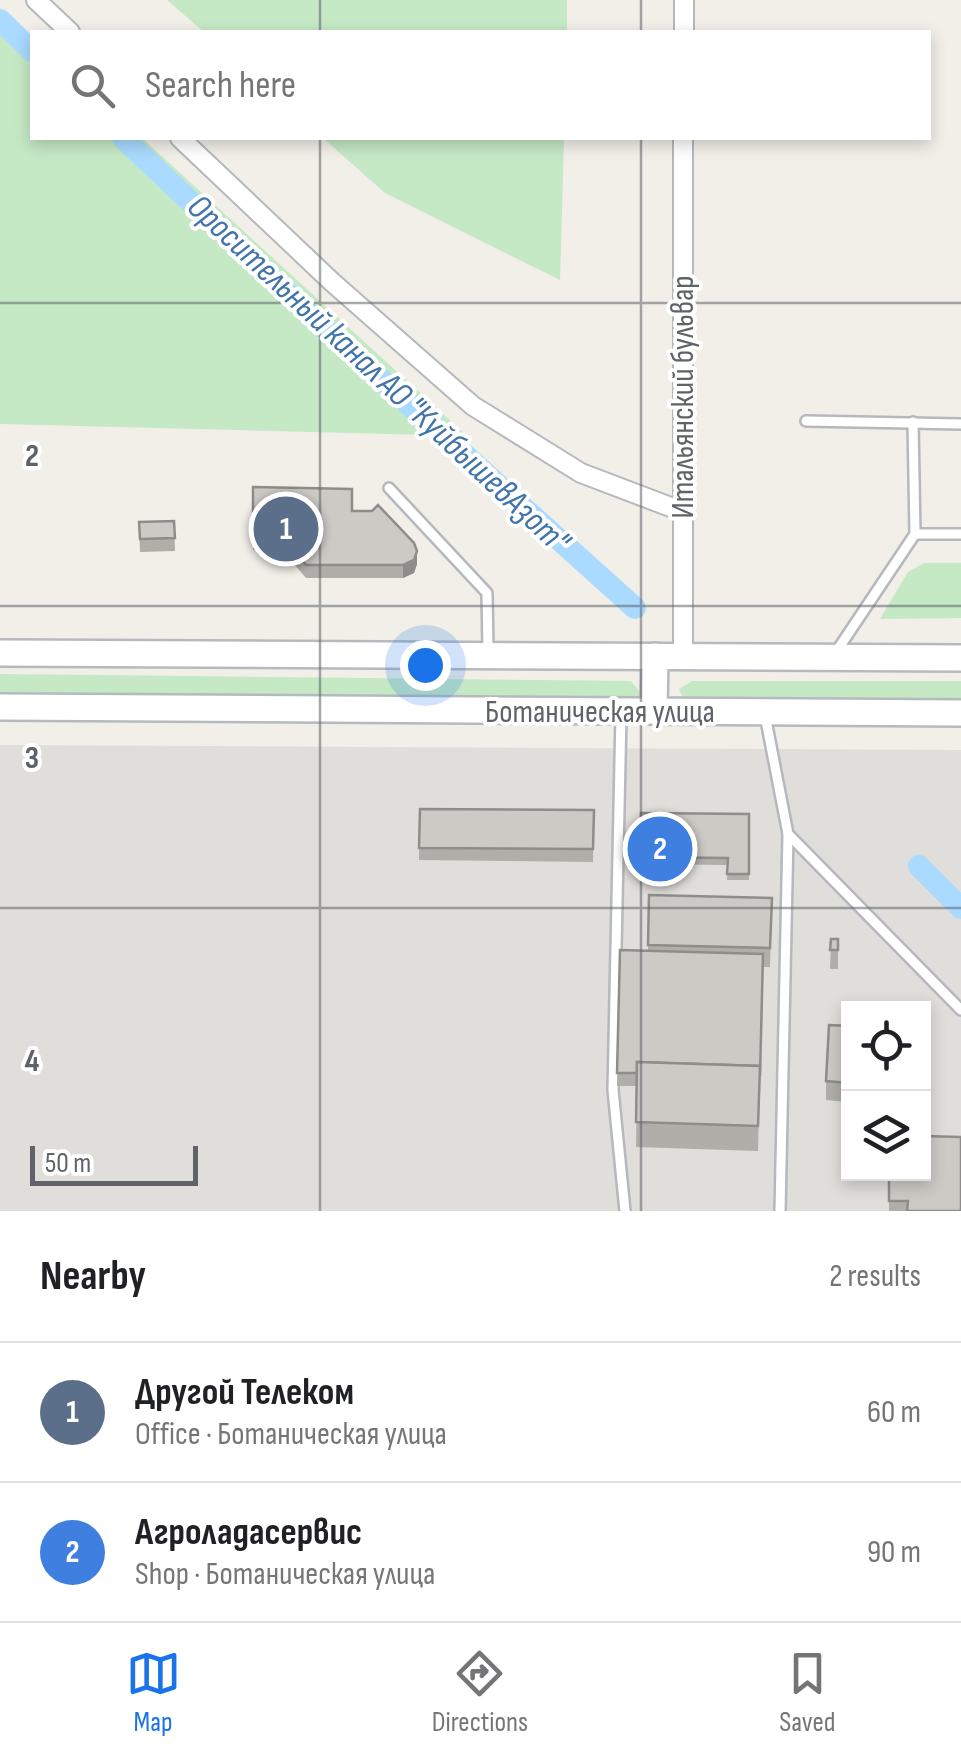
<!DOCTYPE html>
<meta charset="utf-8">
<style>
body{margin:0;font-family:"Sofia Sans Condensed",sans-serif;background:#f2f2f2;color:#202124}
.controls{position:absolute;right:30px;bottom:30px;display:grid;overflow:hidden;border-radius:0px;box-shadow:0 5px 15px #0003}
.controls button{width:90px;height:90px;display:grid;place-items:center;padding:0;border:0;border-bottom:2px solid #e0e0e0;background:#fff;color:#202124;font:50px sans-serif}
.scale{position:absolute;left:30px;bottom:25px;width:168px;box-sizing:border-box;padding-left:10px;border:5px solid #5f6368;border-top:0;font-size:28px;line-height:35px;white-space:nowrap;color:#5f6368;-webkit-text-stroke:8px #fff;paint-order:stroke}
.you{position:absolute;left:425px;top:665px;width:35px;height:35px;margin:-25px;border:8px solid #fff;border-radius:50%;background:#1a73e8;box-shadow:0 0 0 15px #1a73e833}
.badge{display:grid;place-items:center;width:65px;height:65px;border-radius:50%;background:#1a73e8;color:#fff;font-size:32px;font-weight:700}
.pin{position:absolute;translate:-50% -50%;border:5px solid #fff;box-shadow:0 2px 10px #0006}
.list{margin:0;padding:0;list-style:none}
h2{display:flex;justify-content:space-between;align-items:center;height:130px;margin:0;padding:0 40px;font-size:42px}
h2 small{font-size:32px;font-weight:400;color:#757577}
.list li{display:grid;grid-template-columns:65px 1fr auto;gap:30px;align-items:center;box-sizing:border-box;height:140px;padding:0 40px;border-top:2px solid #e0e0e0}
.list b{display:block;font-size:38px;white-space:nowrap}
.list p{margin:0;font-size:32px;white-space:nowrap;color:#757577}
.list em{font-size:32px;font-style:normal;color:#757577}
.icon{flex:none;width:55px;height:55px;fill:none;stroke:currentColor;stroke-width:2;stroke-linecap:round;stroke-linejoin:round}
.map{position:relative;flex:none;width:961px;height:1211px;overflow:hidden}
.search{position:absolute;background:#fff;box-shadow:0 5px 15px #0003;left:30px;right:30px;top:30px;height:110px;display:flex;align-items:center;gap:25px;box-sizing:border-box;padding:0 35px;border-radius:0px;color:#757577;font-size:38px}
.sheet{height:410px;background:#fff}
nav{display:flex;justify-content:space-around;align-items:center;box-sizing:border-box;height:140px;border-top:2px solid #e0e0e0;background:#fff;font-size:28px;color:#757577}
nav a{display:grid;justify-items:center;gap:5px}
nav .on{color:#1a73e8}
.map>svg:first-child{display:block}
</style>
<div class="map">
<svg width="961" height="1211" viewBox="0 0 961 1211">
<rect width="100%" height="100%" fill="#f1efe8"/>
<!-- industrial -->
<path fill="#e0deda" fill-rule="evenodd" d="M0,745L961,750V1211H0ZM848,1008H924V1174H848Z"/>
<!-- green -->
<g fill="#c5e8c5">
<path d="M167,0H567V32H204Z"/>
<path d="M0,8L32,37V138H142L467,436L0,424Z"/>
<path d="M323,138H564L560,280L385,193Z"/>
<path d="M924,563H961V618L880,619L908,572Z"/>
<path d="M0,674L631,681L640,692L639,698L627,704L300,695L0,694Z"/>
<path d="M692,681H961V704L684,700L679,689Z"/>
</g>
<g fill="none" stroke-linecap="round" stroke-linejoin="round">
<!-- canal -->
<g stroke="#aadaff" stroke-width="22">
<path d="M0,20L32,51"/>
<path d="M123,138L335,338L635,608"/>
<path d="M919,866L961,908"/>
</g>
<defs>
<g id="service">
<path d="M806,421L961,424"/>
<path d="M389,488L487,593L488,652"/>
<path d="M915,534H961"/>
<path d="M834,655L915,534L913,422"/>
<path d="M621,714L613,1090L625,1211"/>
<path d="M765,715L788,834L961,1010"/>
<path d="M780,1211L788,834"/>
</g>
<g id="minor">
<path d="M36,0L70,32"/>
<path d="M684,32V0"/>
<path d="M180,138L332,282L473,406L581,473L681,511"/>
<path d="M683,657V138"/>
</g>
<g id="secondary">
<path d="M0,653L961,658"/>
<path d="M0,707L961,713"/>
<path d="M654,711L655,656"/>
</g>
</defs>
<!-- service casing -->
<use href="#service" stroke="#b5b8bc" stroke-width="14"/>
<!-- minor casing -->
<use href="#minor" stroke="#b5b8bc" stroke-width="22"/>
<!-- secondary casing -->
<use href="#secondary" stroke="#b6babf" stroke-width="30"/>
<!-- service -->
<use href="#service" stroke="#fff" stroke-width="9"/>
<!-- minor -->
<use href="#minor" stroke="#fff" stroke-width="18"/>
<!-- secondary -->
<use href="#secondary" stroke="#fff" stroke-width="25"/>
</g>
<!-- wall -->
<g fill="#afaea9">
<path d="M253,487L352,511L417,564L414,573L403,578H306L294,564L276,563V551L253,550Z"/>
<path d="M174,521L175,551L140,552L139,522Z"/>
<path d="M420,809L594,810L593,862L419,860Z"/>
<path d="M641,813L749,814V880H727L728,865L640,864Z"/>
<path d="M649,895L772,898L770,967H763L758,1151L636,1147L637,1086H617L620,950L648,951Z"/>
<path d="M831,939H838V969H830Z"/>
<path d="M848,1026V1102L826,1100V1081Z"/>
<path d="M889,1174L961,1211H889Z"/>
</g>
<!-- shaded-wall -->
<path fill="#8f8d8a" d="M417,551V564L414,573L403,578V565Z"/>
<!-- building -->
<g fill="#cccac5" stroke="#8f8d8a" stroke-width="2.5">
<path d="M253,487L352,489V511H372L378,505L414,543L417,551L414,560L403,565H306L294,551H276V538L253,537Z"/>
<path d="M174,521L175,538L140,539L139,522Z"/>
<path d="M420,809L594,810L593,849L419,848Z"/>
<path d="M641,813L749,814V874H727L728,858L640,857Z"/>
<path d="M649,895L772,898L770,948L648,945Z"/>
<path d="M831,939H838V950H830Z"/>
<path d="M620,950L763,954L760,1076V1066L637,1062V1073H617Z"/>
<path d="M829,1025L848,1026V1083L826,1081Z"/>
<path d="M637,1062L760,1066L758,1126L636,1122Z"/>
<path d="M924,1136L961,1137V1211H907L908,1201H889V1174H924Z"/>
</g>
<!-- grid -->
<path fill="none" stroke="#5f6368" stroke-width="2.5" stroke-opacity="0.55" d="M320,0V32M641,0V32M320,138V1211M641,138V1211M0,303H961M0,606H961M0,908H961"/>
<g text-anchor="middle" stroke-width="8" stroke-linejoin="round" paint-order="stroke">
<!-- street labels -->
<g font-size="32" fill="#5f6368" stroke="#fff">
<text transform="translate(682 397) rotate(-90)" y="11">Итальянский бульвар</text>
<text x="600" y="722">Ботаническая улица</text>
</g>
<!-- water labels -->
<g font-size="35" font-style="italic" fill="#4174aa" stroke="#fff">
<text transform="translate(379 373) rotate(43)" y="12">Оросительный канал АО "КуйбышевАзот"</text>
</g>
</g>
<g font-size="32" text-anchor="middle" font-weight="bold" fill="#5f6368" stroke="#fff" stroke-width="8" stroke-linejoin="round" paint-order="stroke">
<text x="32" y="466">2</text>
<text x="32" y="768">3</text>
<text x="32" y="1071">4</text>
</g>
</svg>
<div class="controls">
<button><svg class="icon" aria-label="locate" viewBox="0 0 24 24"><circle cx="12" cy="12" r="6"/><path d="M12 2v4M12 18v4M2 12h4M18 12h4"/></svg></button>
<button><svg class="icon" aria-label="layers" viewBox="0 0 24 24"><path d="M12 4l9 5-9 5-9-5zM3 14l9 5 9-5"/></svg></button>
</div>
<div class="scale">50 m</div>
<div class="you"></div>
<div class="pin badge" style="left:286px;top:529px;background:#5c6f8a">1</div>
<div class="pin badge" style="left:660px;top:849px;background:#3f7fe0">2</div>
<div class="search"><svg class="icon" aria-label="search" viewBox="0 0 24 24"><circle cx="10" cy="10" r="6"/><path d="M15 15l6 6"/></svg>Search here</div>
</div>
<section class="sheet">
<h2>Nearby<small>2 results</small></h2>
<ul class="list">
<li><span class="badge" style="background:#5c6f8a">1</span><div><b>Другой Телеком</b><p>Office · Ботаническая улица</p></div><em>60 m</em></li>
<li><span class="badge" style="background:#3f7fe0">2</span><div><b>Агроладасервис</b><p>Shop · Ботаническая улица</p></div><em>90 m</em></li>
</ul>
</section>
<nav>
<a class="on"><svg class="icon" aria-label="map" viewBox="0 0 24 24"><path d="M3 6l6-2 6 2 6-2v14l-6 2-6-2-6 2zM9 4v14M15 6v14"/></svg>Map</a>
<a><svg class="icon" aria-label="directions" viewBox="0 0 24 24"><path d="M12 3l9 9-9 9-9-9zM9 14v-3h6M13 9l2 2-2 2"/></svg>Directions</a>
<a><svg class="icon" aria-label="saved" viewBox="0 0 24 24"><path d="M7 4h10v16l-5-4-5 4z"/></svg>Saved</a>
</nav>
